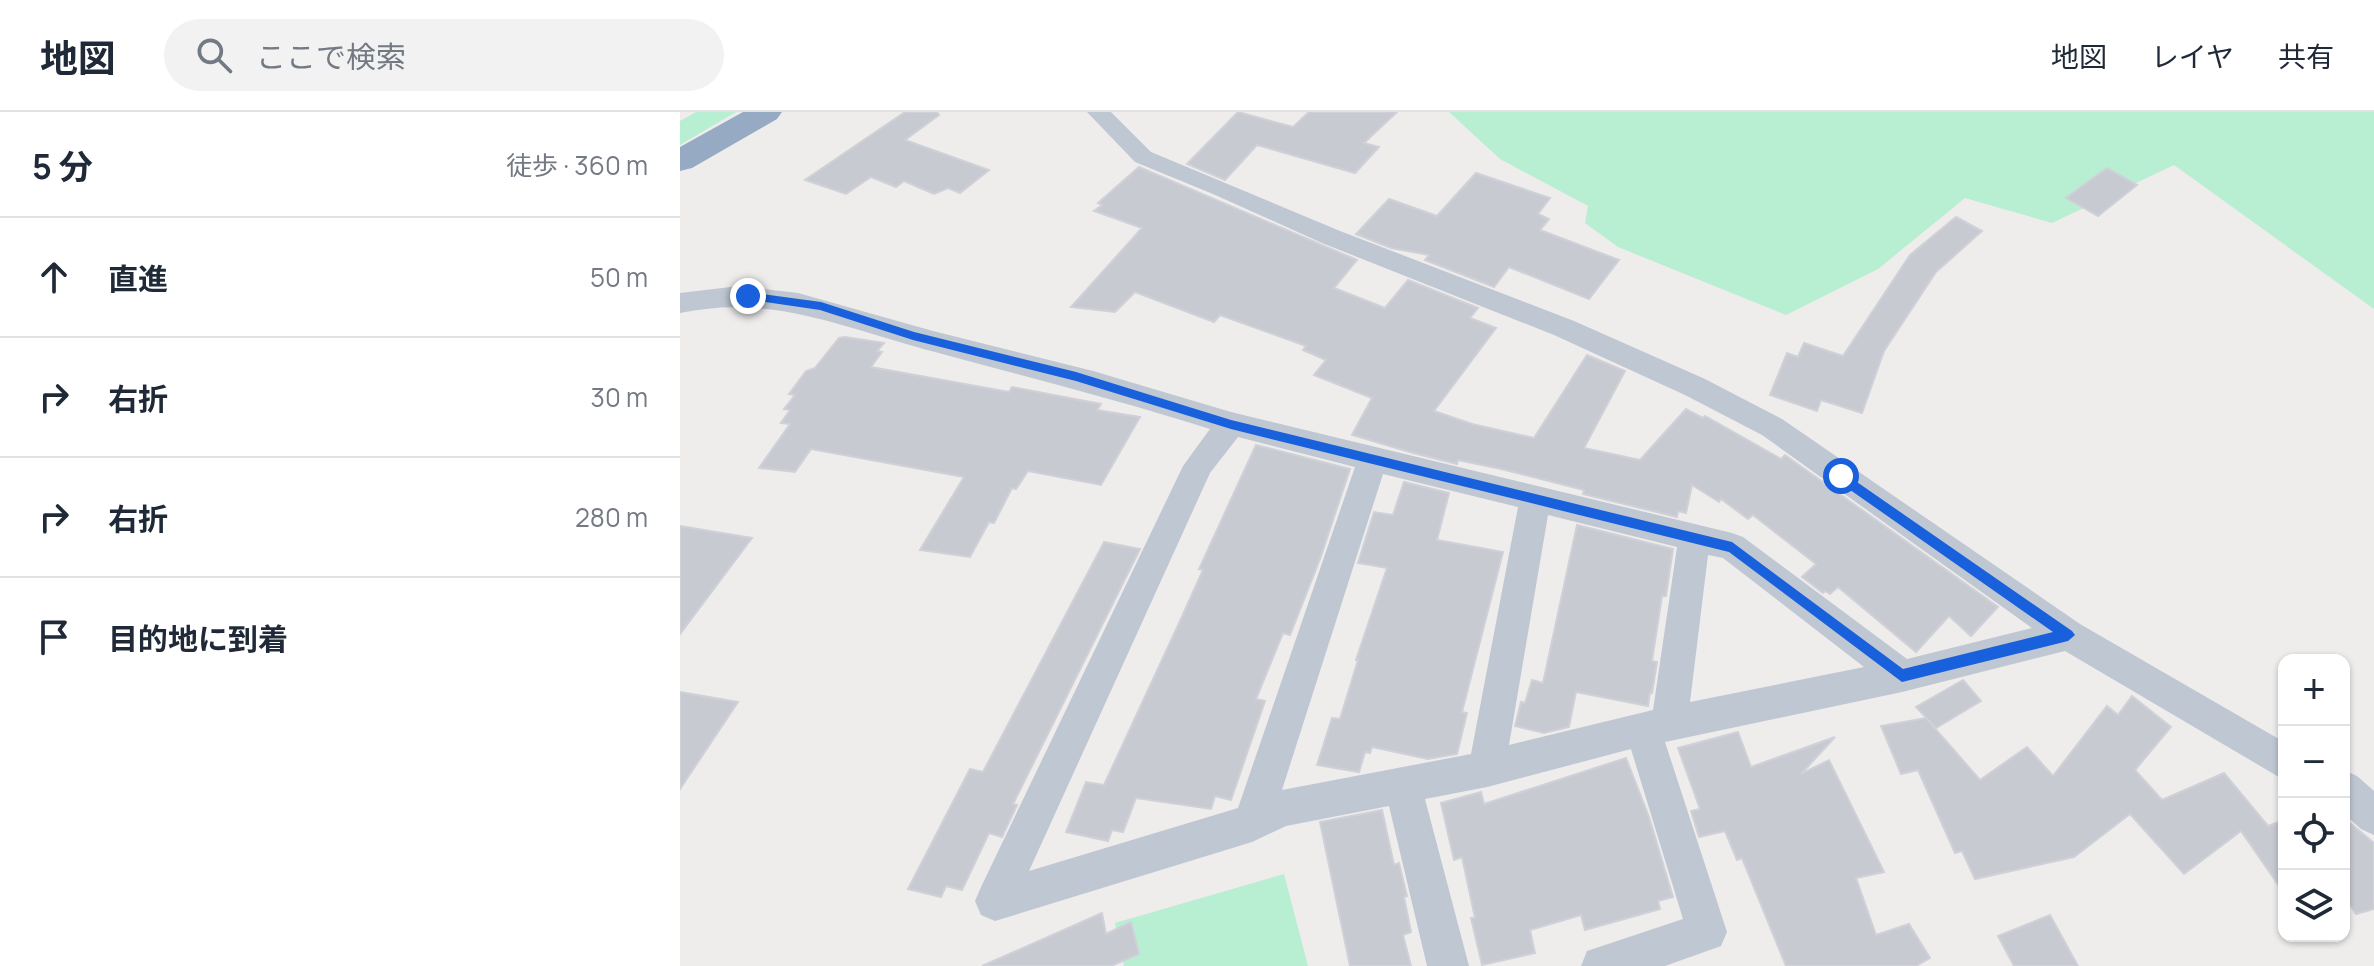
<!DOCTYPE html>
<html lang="ja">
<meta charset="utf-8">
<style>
body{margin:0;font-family:Manrope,"Noto Sans JP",sans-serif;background:#f2f2f3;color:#1f2937}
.controls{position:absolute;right:24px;bottom:24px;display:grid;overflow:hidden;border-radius:16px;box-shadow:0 2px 6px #0004}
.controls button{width:72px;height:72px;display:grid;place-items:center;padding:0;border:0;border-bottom:2px solid #e0e1e3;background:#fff;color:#1f2937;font:40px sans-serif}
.stop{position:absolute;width:24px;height:24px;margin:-18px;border:6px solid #1860dc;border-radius:50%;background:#fff}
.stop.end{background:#1860dc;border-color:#fff;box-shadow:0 2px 8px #0008}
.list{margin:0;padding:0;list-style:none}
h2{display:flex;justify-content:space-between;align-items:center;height:104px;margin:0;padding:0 32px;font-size:34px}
h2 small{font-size:26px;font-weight:400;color:#747a83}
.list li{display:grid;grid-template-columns:52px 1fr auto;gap:24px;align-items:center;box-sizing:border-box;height:120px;padding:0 32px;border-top:2px solid #e0e1e3}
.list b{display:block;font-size:30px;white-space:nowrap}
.list em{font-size:26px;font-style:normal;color:#747a83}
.icon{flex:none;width:44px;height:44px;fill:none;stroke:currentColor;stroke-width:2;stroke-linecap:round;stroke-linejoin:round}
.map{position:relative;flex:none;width:1694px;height:854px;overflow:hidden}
header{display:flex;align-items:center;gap:48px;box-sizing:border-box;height:112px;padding:0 40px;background:#fff;border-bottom:2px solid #e0e1e3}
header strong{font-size:38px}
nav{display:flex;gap:44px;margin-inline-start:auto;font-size:28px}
.search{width:560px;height:72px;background:#f2f2f3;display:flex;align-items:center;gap:20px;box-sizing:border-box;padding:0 28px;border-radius:44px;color:#747a83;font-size:30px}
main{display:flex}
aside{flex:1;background:#fff}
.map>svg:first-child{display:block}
</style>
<header>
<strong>地図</strong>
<div class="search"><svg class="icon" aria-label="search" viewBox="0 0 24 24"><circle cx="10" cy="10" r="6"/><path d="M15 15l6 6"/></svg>ここで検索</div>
<nav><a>地図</a><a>レイヤ</a><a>共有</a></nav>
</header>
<main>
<aside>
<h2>5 分<small>徒歩 · 360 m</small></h2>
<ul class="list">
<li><svg class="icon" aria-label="ahead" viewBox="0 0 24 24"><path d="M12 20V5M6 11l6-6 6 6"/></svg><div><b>直進</b></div><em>50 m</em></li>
<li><svg class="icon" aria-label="right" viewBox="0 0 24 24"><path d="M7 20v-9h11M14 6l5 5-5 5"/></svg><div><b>右折</b></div><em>30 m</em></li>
<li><svg class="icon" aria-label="right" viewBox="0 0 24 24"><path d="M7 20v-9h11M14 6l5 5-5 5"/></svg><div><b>右折</b></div><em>280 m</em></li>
<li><svg class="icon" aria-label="arrive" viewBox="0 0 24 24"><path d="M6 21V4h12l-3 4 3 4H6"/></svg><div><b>目的地に到着</b></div></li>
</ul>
</aside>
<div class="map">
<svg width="1694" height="854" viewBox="0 0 1694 854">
<rect width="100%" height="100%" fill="#efecec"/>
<!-- green -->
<g fill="#b8eed1">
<path d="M16,0H56L0,33V9Z"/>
<path d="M769,0H1694V197L1494,53L1372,111L1285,86L1198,157L1106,203L938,135L905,111L908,94L820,47Z"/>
<path d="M604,762L628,854H444L435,811Z"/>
</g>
<!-- building -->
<g fill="#c8cad2" stroke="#d0d1d8" stroke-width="2">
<path d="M225,0H257L259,3L225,28L309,58L280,81L268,76L254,82L224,69L216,75L191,65L166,82L125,68Z"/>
<path d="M558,0L613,15L629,0H717L684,31L699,35L675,61L577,33L545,68L507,52Z"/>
<path d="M459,55L677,148L654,176L705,196L728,168L798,196L790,206L816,216L754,299L792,312L854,326L907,243L945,259L904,336L960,348L1006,297L1023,306L1025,304L1101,347L1105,343L1318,495L1291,524L1269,504L1236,540L1158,475L1150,482L1145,479L1143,481L1122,465L1136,452L1073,403L1068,407L1041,387L1039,390L1012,373L1006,401L998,399L997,405L903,382L904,378L821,357L778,348L777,352L733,341L672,323L692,286L634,263L646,248L623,238L626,234L540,203L534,210L455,180L435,200L391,195L462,116L414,99L422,93L418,91Z"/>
<path d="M1427,56L1457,73L1418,104L1386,86Z"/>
<path d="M796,61L870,86L858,102L869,107L860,118L939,148L909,187L829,155L814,175L745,148L749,143L711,136L676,122L709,87L757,104Z"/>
<path d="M1276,105L1302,119L1256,160L1204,239L1182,301L1141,288L1137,299L1090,283L1107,241L1118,245L1124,231L1163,244L1230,143Z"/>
<path d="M165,225L204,231L197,239L202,240L191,255L329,280L332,275L421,292L417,298L460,305L421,373L348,359L336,377L332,376L314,411L309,410L290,445L240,438L284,365L131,337L115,360L79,356L110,312L101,311L110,298L104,297L115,283L109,282L126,259L135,256L159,226Z"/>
<path d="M576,333L670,357L640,447L610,523L603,521L576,587L585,589L551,688L535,684L531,697L456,686L443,720L432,718L428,729L386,720L406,670L424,673L500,509L523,458L519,457Z"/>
<path d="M724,370L769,381L757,428L823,440L782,600L787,601L777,642L748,647L692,635L690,641L685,640L679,660L637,653L652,606L660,607L678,548H676L707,456L678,451L694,400L713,403Z"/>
<path d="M897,413L993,437L986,484H982L972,549L977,550L972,581L970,580L968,594L896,580L889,615L864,621L835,614L841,590L845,591L852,568L863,571Z"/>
<path d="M0,414L72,426L0,522Z"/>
<path d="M424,430L460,437L333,692L337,693L322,725L309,721L282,778L266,774L261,785L228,777L290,657L303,660Z"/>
<path d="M1283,568L1301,589L1256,616L1236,595Z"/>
<path d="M0,580L58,590L0,677Z"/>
<path d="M1452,584L1491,615L1455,658L1482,688L1544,661L1588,714L1604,708V781L1561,719L1504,762L1450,702L1394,745L1295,767L1282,739L1275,741L1238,658L1221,662L1201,614L1246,606L1300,668L1347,635L1373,664L1427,594L1438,603Z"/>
<path d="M1058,620L1071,655L1155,625L1121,662L1149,648L1204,760L1176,766L1196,823L1229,812L1250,846L1236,854H1106L1062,746L1057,748L1045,719L1019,725L1011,699L1020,697L998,636Z"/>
<path d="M946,646L969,705L993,785L978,789L980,797L905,818L901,803L850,818L855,841L802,853L791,806H795L782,745L774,748L761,691L801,680L804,692Z"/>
<path d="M702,698L714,753L719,751L727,784L724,785L731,820L723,823L731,854H670L640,710Z"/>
<path d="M1664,706L1694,731V797L1676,802L1664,784Z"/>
<path d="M422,801L426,822L451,810L459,842L431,854H302Z"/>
<path d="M1370,803L1398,854H1334L1318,824Z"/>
</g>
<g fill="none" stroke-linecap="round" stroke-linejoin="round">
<!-- minor -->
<g fill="#bfc7d2" fill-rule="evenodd">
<path d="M407,0H431L471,40L660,119L894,209L1025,267L1102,307L1400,512L1604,630V668L1385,539L1222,580L985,630L1047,820L1041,834L985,854H901L907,839L1003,807L951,637L807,675L745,687L789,854H747L709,694L606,714L572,730L315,809L301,803L295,789L301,775L503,354L530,317C439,288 347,265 255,240C166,217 93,181 0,201V181L59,174L118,181L253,219L413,259L551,300L1052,421L1063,425L1227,547L1352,516L1082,323L1005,283L874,223L642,131L533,82L455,50ZM558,325L675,355L558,696L349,759L530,361ZM703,362L838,395L791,642L602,678ZM868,403L997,435L973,598L829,633ZM1028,443L1043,446L1184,555L1010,590Z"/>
<path d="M1664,658L1677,664L1694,679V723L1681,717L1664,702Z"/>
</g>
<!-- trunk -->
<path fill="#97aac4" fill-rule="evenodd" d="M63,0H102L97,7L12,56L0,59V35Z"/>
</g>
<!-- route -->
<path fill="#1860dc" d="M68,180L141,190L234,220L396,260L551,308L1052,430L1223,557L1373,520L1156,368V360L1161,359L1392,519L1395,523L1388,529L1222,570L1049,440L551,317L396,269L233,228L140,198L64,187L63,184Z"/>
</svg>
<div class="controls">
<button>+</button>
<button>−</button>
<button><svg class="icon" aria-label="locate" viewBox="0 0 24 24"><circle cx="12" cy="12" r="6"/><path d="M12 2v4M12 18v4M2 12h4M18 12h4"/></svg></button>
<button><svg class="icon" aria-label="layers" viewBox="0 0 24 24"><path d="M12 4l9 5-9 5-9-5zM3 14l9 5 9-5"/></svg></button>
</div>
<div class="stop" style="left:1161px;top:364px"></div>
<div class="stop end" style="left:68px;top:184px"></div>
</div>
</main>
